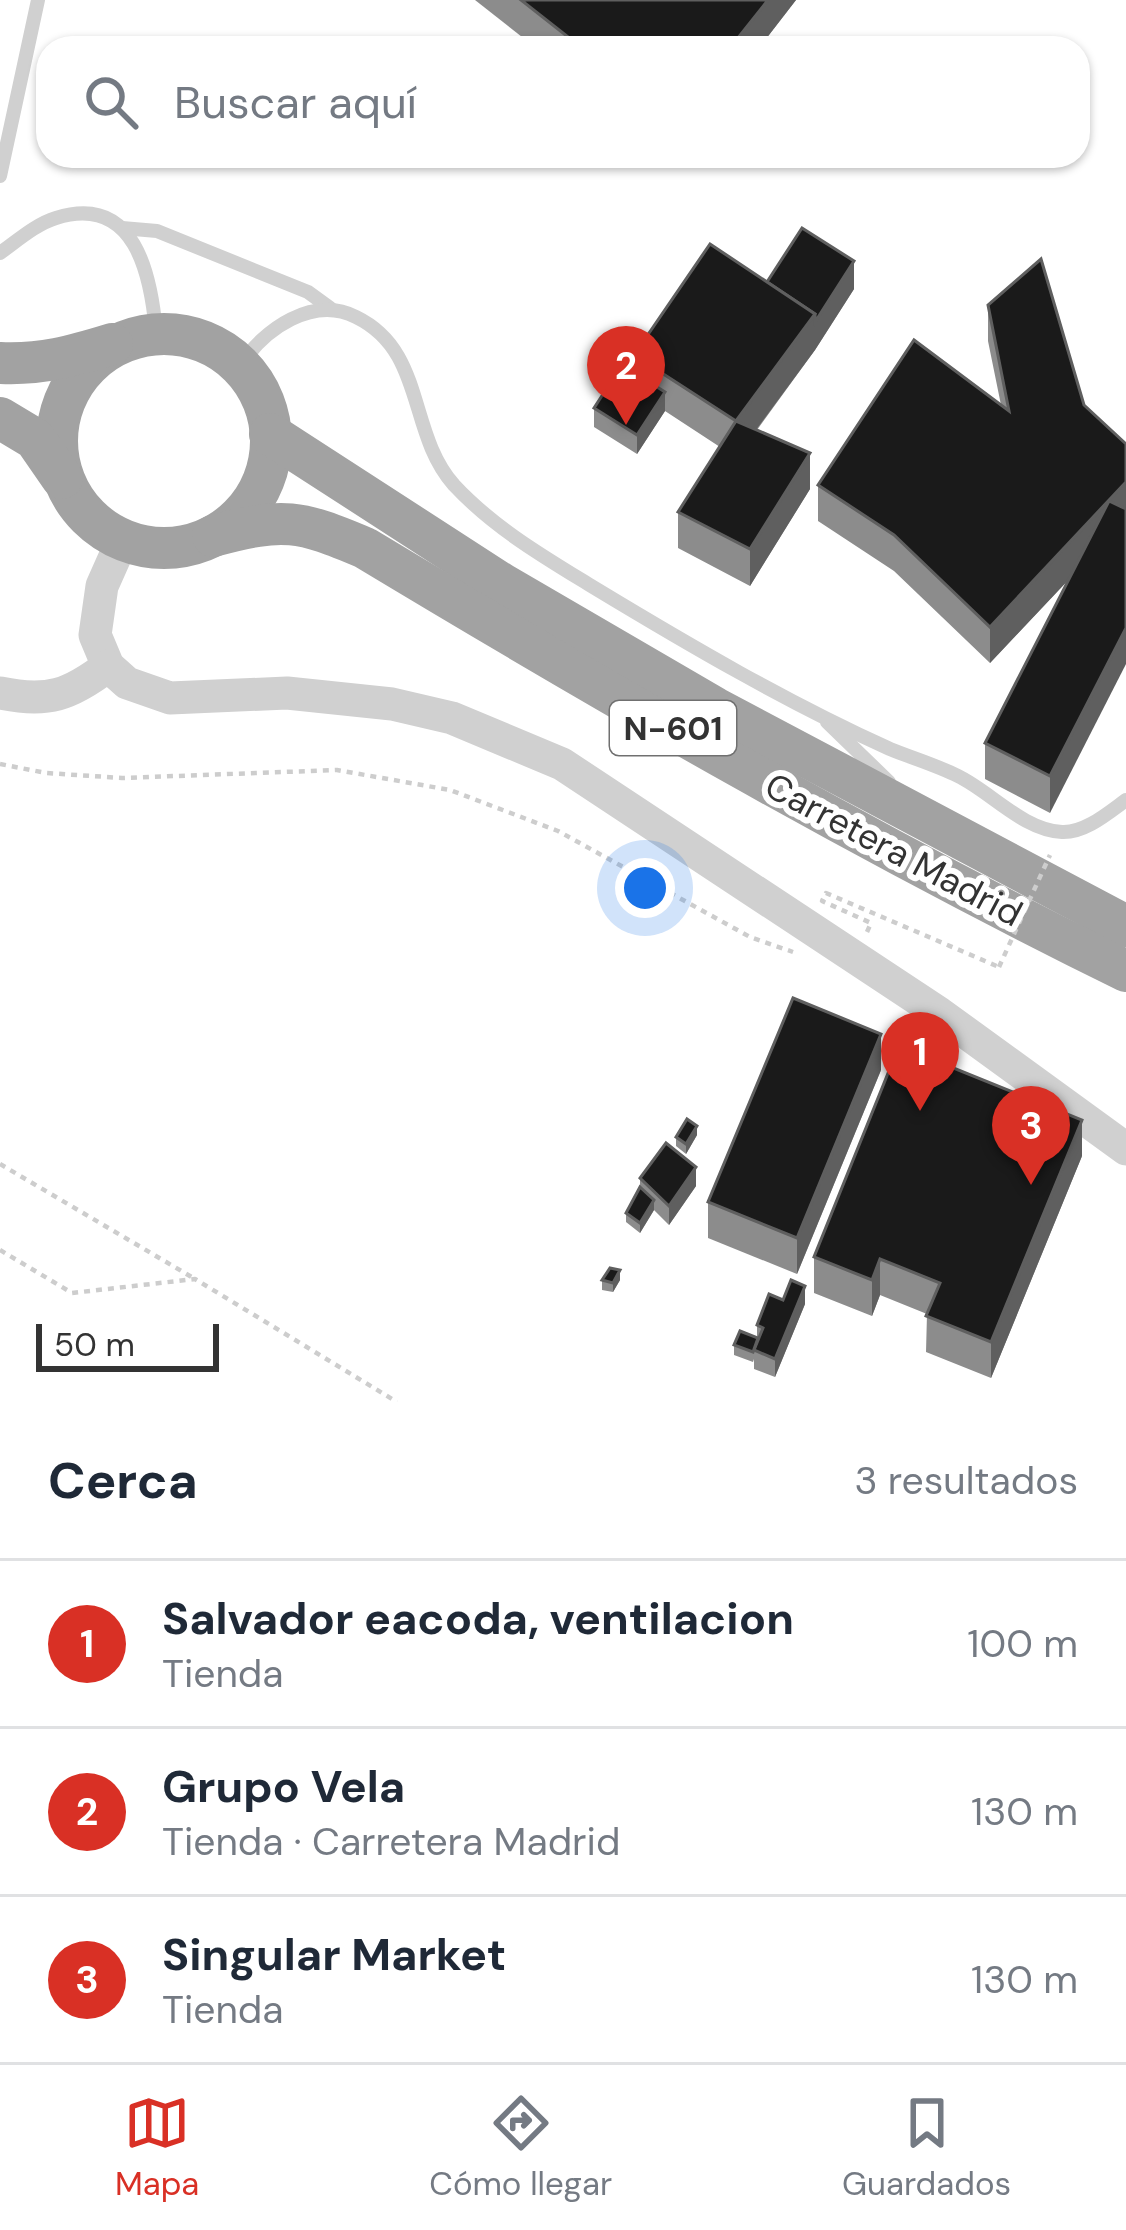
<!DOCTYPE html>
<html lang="es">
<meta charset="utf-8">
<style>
body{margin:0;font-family:"DM Sans",sans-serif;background:#f6f6f7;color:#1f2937}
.scale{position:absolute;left:36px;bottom:30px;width:183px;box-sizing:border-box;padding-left:12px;border:6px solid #333;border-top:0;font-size:33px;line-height:42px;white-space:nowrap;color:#333;-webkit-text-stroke:9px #fff;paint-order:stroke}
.you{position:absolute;left:645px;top:888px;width:42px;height:42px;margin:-30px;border:9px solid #fff;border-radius:50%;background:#1a73e8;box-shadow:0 0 0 18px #1a73e833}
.badge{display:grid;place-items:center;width:78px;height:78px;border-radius:50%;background:#d93025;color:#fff;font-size:39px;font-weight:700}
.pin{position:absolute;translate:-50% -99px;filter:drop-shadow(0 3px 6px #0008)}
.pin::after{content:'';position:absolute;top:63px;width:42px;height:36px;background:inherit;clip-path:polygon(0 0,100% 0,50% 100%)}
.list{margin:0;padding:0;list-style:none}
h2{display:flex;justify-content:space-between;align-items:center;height:156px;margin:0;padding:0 48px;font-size:51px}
h2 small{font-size:39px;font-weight:400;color:#747a83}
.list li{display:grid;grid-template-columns:78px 1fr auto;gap:36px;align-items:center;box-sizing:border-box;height:168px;padding:0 48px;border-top:3px solid #e0e1e3}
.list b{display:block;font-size:45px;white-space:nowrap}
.list p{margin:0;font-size:39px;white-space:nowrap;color:#747a83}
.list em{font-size:39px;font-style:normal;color:#747a83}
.icon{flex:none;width:66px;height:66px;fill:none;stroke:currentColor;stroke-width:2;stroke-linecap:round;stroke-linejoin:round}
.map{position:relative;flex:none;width:1126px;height:1402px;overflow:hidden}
.search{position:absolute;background:#fff;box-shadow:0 3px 9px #0004;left:36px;right:36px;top:36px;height:132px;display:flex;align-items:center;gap:30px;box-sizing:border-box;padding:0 42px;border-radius:36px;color:#747a83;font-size:45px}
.sheet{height:660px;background:#fff}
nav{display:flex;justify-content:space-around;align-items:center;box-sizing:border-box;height:168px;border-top:3px solid #e0e1e3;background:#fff;font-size:33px;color:#747a83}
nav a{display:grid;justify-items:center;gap:6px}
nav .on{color:#d93025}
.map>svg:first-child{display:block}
</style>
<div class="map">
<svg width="1126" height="1402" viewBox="0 0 1126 1402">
<rect width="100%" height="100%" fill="#fff"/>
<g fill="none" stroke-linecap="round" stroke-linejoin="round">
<!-- path -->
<g stroke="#cdcdcd" stroke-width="4.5" stroke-dasharray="6 6" stroke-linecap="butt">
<path d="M0,764L46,773L122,778L337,770L450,790L558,831L750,937L793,952"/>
<path d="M867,932L871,923L822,901L826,893L999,967"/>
<path d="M0,1164L195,1279"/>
<path d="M0,1250L72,1293L195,1279L397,1402"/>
</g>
<!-- service -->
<g stroke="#d0d0d0" stroke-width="14">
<path d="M0,176L38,0"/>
<path d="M122,228L157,231L308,292L330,308"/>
<path d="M0,253C17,241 36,224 56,218C135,193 151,275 156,332"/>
<path d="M241,365C264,329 313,295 356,317C426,351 407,432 454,485C494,528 544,557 593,587C689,645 788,703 890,749C912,758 936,765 958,776C991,792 1023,830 1062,832C1085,833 1108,813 1126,800"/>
<path d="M827,722L889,782"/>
</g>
<!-- tertiary -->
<g stroke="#d0d0d0" stroke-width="33">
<path d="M122,541L102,586L95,635L108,666L127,683L170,698L287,693L392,704L452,718L562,764L939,1013L1126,1149"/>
<path d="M0,693C48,703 70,695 108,666"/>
</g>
<!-- trunk -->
<g stroke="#a2a2a2" stroke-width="42">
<circle cx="164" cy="441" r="107"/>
<path d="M0,363C41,365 73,356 112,344"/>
<path d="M0,418L35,439L62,478"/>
<path d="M270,434L502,584L715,708L1126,926"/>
<path d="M213,536C284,517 299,520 365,548C614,698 866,843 1126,971"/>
</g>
<!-- path-bridge -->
<path stroke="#cdcdcd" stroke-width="4.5" stroke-dasharray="6 6" stroke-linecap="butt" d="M999,967L1050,855"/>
</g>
<!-- wall -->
<g fill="#8c8c8c">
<path d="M475,0H796L759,48H536Z"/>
<path d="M767,282L854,289L815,350L757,430L810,489L750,586L678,548V512L720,447L665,411L637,454L594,427V408L634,372V355Z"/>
<path d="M988,305L1084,405L1050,813L985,779V743L1068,580L990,663L894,571L818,521V485L1001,405L988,341Z"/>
<path d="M881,1070L797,1274L708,1238V1202Z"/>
<path d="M697,1135L686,1154L676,1146V1137Z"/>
<path d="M1082,1156L991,1378L926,1352L927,1314L880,1295L872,1316L814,1293V1257Z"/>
<path d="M640,1178L696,1186L669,1225L654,1210L640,1233L626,1222V1213L640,1187Z"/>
<path d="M602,1280H620L613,1292L602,1290Z"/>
<path d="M783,1300L805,1304L775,1377L754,1369V1359L753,1362L734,1355V1345L757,1337V1325Z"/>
</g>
<!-- shaded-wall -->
<g fill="#5f5f5f">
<path d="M768,0H796L759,48H730Z"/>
<path d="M854,261V289L815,350L736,457V421Z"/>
<path d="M665,392V411L637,454V435Z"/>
<path d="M810,453V489L750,586V549Z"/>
<path d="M1126,482V519L990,663V627Z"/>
<path d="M1126,628V664L1050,813V776Z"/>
<path d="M881,1034V1070L797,1274V1238Z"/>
<path d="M1082,1120V1156L991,1378V1342Z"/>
<path d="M697,1126V1135L686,1154V1144Z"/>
<path d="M696,1167V1186L669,1225V1206Z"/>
<path d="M654,1200V1210L640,1233V1223Z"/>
<path d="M880,1259V1295L872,1316V1280Z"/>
<path d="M620,1270V1280L613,1292V1283Z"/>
<path d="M805,1286V1304L775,1377V1359Z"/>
</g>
<!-- building -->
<g fill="#1a1a1a" stroke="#5f5f5f" stroke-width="3">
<path d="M521,0H768L730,48H582Z"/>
<path d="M802,228L854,261L815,322V314L767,282Z"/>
<path d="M710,244L815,314L736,421L634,355Z"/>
<path d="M1041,259L1084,405L1126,444V482L990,627L894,535L818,485L914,340L1009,411L988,305Z"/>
<path d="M622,365L665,392L637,435L594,408Z"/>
<path d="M736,421L810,453L750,549L678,512Z"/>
<path d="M1109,501L1126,509V628L1050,776L985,743Z"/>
<path d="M793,998L881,1034L797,1238L708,1202Z"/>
<path d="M899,1046L1082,1120L991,1342L926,1316L940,1283L880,1259L872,1280L814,1257Z"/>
<path d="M687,1119L697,1126L686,1144L676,1137Z"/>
<path d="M666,1143L696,1167L669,1206L640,1178Z"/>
<path d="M640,1187L654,1200L640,1223L626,1213Z"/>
<path d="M610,1268L620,1270L613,1283L602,1280Z"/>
<path d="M791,1280L805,1286L775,1359L754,1350L763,1328L757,1325L769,1294L783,1300Z"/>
<path d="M740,1331L758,1338L753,1352L734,1345Z"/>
</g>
<g text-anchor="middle" stroke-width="12" stroke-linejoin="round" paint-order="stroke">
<!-- shield labels -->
<rect fill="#fff" stroke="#707070" stroke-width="3" x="610" y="701" width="126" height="54" rx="9"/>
<g font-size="33" font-weight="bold" fill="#333">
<text x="673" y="740">N-601</text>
</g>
<!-- street labels -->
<g font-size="36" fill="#333" stroke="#fff">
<text transform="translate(894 849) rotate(28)" y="13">Carretera Madrid</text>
</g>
</g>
</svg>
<div class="scale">50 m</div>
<div class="you"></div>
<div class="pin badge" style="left:920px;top:1111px">1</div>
<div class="pin badge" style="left:626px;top:425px">2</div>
<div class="pin badge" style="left:1031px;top:1185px">3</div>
<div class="search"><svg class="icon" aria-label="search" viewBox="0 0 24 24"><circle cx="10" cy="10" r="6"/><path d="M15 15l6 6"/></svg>Buscar aquí</div>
</div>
<section class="sheet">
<h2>Cerca<small>3 resultados</small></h2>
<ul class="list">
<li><span class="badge">1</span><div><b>Salvador eacoda, ventilacion</b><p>Tienda</p></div><em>100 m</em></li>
<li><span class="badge">2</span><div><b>Grupo Vela</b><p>Tienda · Carretera Madrid</p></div><em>130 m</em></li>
<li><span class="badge">3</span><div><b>Singular Market</b><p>Tienda</p></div><em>130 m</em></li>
</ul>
</section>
<nav>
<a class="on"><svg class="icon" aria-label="map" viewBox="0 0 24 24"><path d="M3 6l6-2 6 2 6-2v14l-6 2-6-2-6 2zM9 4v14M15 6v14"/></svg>Mapa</a>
<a><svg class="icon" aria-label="directions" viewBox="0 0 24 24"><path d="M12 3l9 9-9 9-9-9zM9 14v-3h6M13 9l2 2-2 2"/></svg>Cómo llegar</a>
<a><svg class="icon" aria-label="saved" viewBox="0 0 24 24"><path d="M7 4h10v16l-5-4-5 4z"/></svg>Guardados</a>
</nav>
